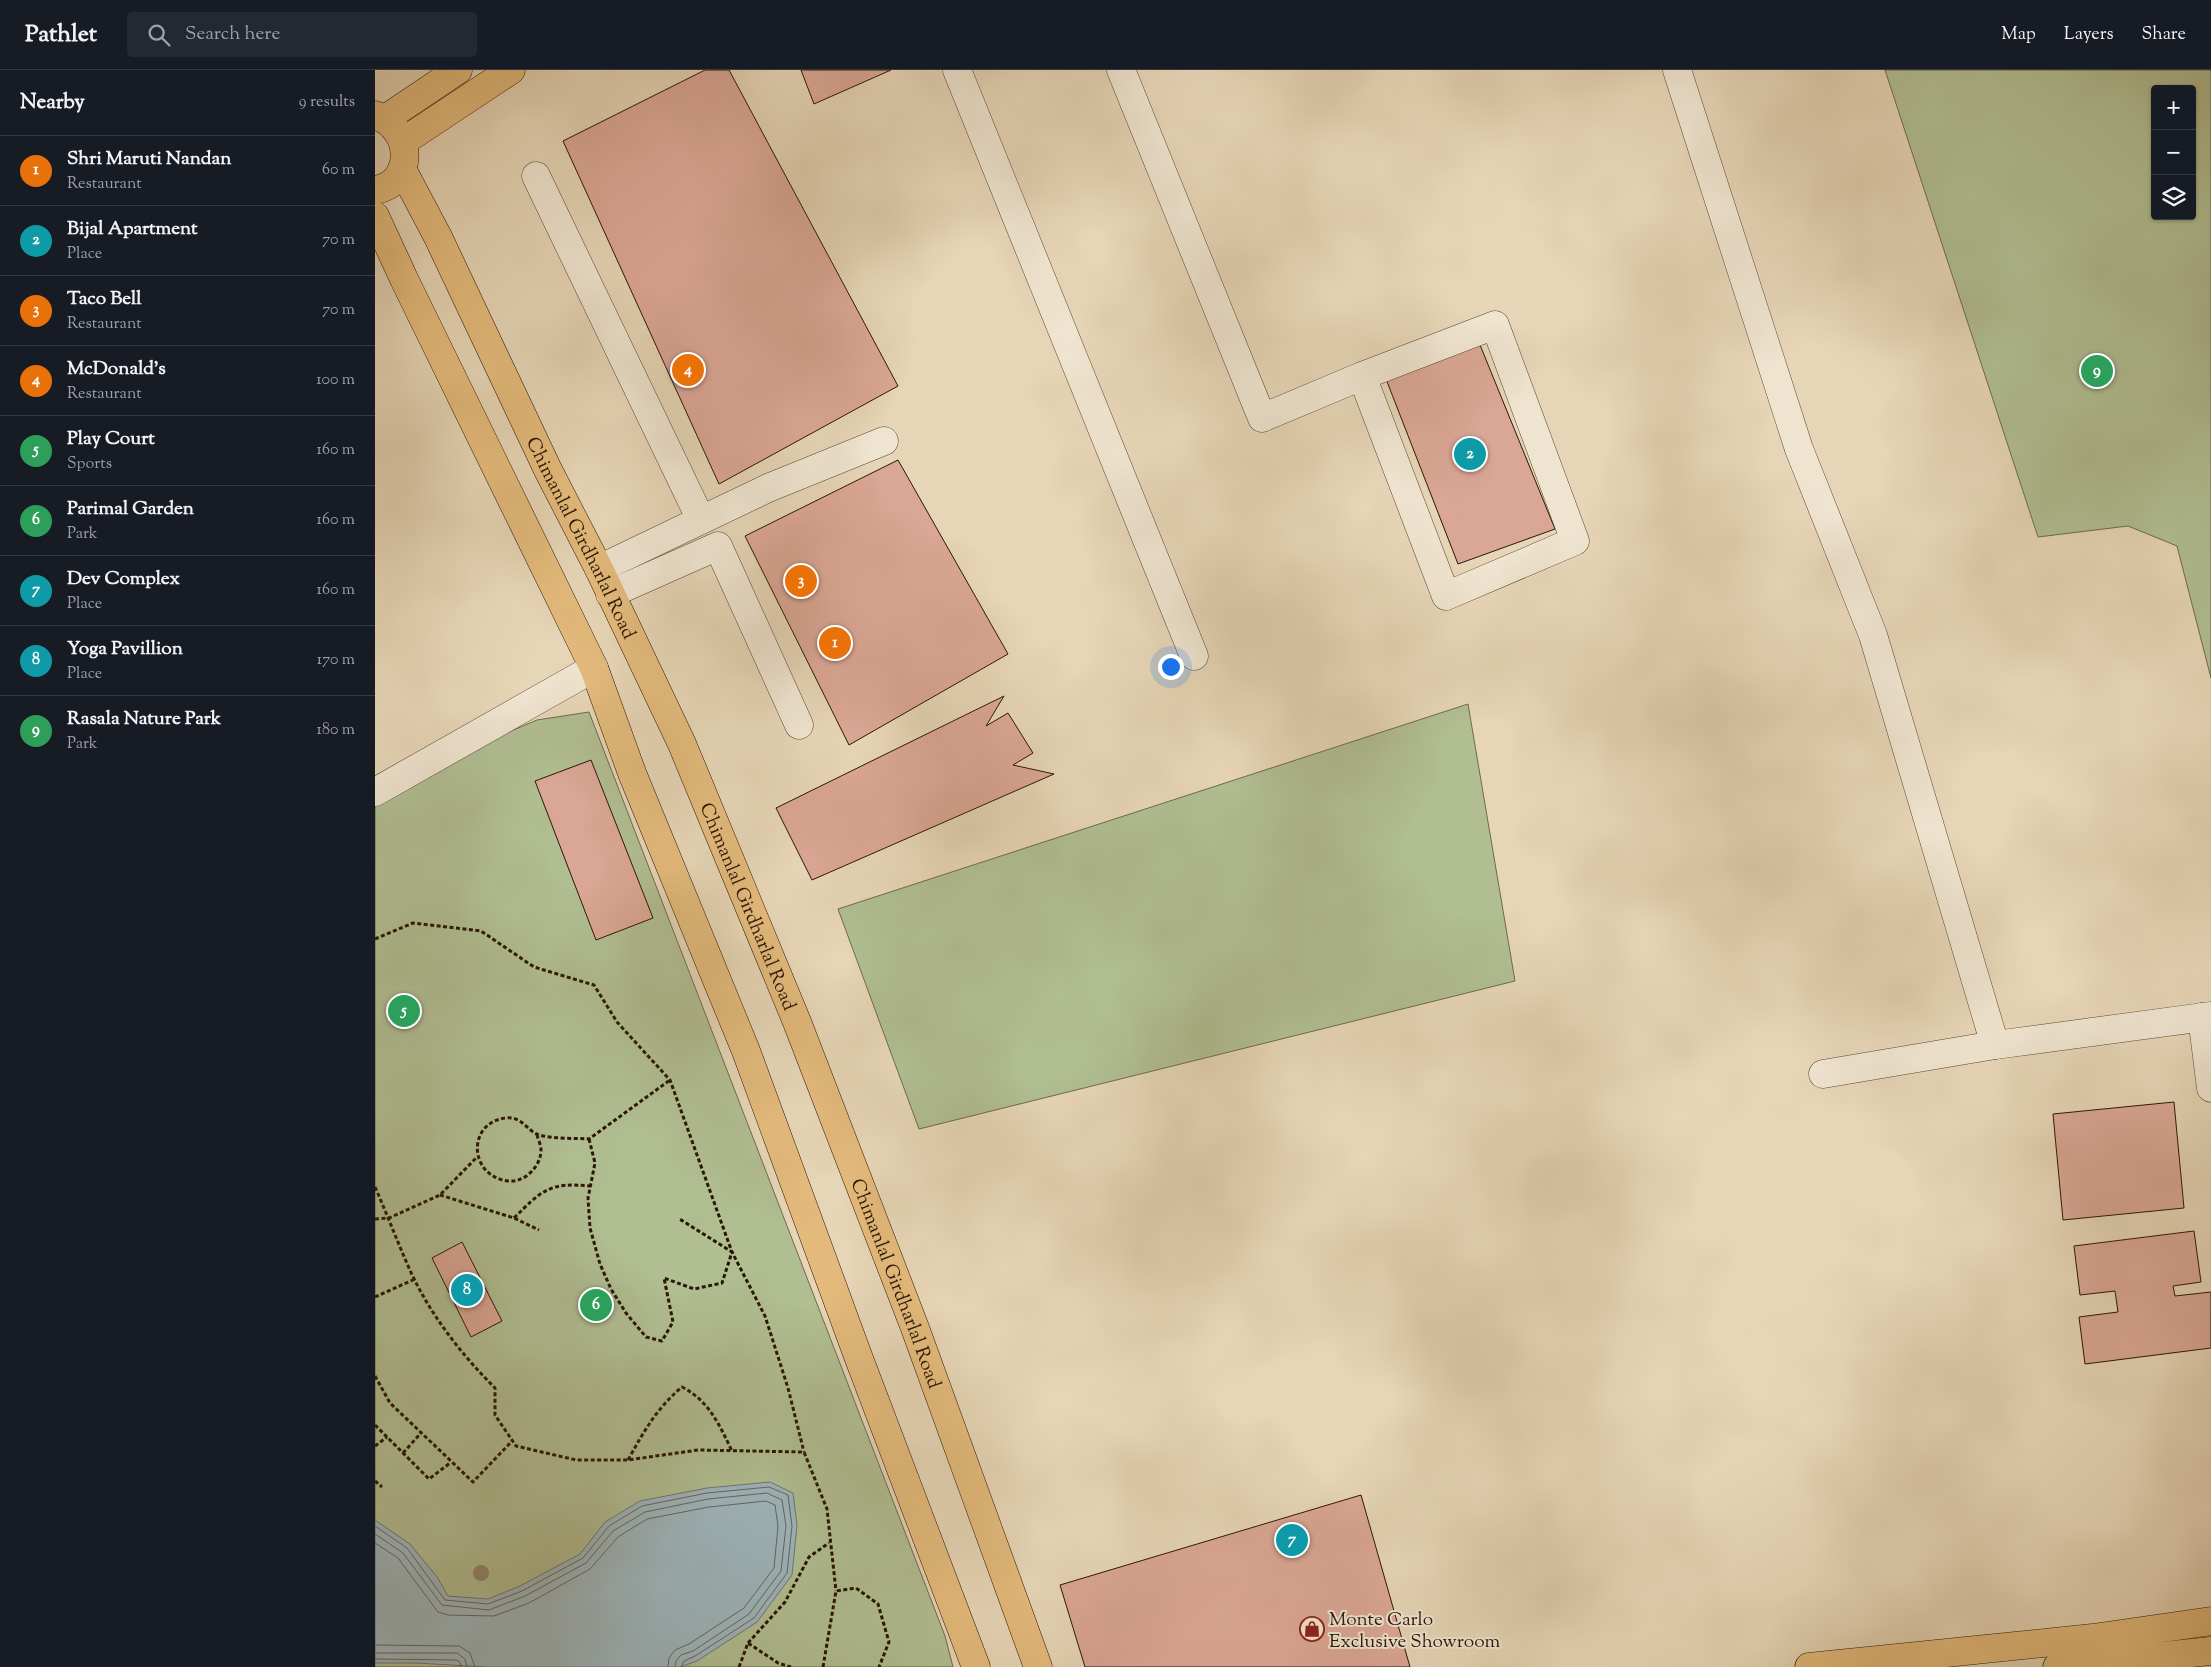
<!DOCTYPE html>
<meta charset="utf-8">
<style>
body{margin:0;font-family:"Sorts Mill Goudy",serif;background:#242831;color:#f1f3f6}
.controls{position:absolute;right:15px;top:15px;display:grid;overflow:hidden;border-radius:5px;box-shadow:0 1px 4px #0004}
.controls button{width:45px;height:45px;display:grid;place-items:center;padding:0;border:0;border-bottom:1px solid #363941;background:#171b24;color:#f1f3f6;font:25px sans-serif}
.you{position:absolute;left:795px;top:596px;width:18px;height:18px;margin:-12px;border:4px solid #fff;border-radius:50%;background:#1a73e8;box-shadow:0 0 0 8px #1a73e833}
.badge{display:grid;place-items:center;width:32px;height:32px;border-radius:50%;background:#c59692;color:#fff;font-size:16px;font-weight:700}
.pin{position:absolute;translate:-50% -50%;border:2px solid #fff;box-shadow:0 1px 5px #0006}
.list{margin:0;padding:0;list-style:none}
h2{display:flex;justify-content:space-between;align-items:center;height:65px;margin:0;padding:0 20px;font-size:21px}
h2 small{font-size:16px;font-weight:400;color:#9ea1a6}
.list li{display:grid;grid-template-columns:32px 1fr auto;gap:15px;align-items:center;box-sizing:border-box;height:70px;padding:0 20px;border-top:1px solid #363941}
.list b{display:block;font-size:19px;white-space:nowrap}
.list p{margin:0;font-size:16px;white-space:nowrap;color:#9ea1a6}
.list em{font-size:16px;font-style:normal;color:#9ea1a6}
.icon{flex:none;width:28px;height:28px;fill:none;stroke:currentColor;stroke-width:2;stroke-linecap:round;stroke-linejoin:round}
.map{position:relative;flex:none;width:1836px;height:1597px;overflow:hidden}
header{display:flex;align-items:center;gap:30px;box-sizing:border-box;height:70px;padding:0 25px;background:#171b24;border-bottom:1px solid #363941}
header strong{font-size:24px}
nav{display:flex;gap:28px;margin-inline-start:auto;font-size:18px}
.search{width:350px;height:45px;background:#242831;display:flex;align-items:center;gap:12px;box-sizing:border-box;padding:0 18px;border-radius:5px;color:#9ea1a6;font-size:19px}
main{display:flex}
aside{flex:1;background:#171b24}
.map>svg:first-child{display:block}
</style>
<header>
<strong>Pathlet</strong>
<div class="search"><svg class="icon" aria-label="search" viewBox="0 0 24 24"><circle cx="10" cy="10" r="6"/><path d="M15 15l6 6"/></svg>Search here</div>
<nav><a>Map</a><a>Layers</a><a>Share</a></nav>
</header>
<main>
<aside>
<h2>Nearby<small>9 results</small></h2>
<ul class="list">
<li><span class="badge" style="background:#e8710a">1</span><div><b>Shri Maruti Nandan</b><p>Restaurant</p></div><em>60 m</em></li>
<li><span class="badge" style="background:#0f9aa8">2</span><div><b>Bijal Apartment</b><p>Place</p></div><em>70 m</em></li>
<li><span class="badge" style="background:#e8710a">3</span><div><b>Taco Bell</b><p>Restaurant</p></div><em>70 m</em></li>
<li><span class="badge" style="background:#e8710a">4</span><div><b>McDonald's</b><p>Restaurant</p></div><em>100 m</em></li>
<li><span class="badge" style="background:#2e9e5b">5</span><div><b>Play Court</b><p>Sports</p></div><em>160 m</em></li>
<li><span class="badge" style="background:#2e9e5b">6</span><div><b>Parimal Garden</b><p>Park</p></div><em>160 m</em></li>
<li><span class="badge" style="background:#0f9aa8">7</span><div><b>Dev Complex</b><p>Place</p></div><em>160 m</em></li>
<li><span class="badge" style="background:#0f9aa8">8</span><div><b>Yoga Pavillion</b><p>Place</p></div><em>170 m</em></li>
<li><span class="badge" style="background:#2e9e5b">9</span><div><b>Rasala Nature Park</b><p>Park</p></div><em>180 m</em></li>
</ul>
</aside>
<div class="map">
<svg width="1836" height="1597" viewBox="0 0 1836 1597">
<rect width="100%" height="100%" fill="#e6d5b6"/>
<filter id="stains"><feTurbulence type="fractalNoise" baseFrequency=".004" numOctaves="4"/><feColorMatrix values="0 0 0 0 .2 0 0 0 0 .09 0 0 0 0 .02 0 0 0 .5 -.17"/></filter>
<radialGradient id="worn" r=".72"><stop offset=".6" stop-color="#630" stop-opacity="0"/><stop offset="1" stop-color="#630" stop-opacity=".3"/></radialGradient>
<!-- green -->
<g fill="#b0be92" stroke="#6d6a4c" fill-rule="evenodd">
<path d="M1510,0H1836V608L1802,476L1753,456L1663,467ZM1780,19H1817V146H1780Z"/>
<path d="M1093,634L1140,911L544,1059L463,839Z"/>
<path d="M214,642L570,1566L578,1597H0V732L68,690L162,650Z"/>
</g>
<!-- water -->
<path fill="#9db5bb" stroke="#6f7573" d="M395,1412L418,1423L422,1455L417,1505L382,1552L322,1591L305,1597H112L41,1593H0V1450L35,1474L62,1507L73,1526L113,1529L145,1516L205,1484L230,1452L265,1431L332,1418Z"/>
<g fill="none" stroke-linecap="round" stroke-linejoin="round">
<!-- shore -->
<g stroke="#646660" stroke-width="1">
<path d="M0,1456L32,1478L70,1530L113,1534L147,1521L208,1488L234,1456L267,1436L332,1423L394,1417L413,1425L417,1456L412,1503L379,1548L320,1586L309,1591L306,1597"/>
<path d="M0,1464L28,1483L67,1535L114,1540L150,1526L211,1493L238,1461L270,1442L333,1429L392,1423L407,1430L411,1456L406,1501L374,1544L318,1581L306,1585L301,1591L300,1597"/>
<path d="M0,1473L23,1488L63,1542L73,1545L119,1546L154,1533L215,1499L243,1467L272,1449L334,1437L391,1431L400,1435L403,1456L399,1498L369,1538L314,1574L300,1580L294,1588L293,1597"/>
<path d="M0,1575L84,1576L95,1583L100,1597"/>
<path d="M0,1583H82L90,1589L92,1597"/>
<path d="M0,1589L81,1590L85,1592L86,1597"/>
</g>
</g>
<!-- building -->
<g fill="#daa695" stroke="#2a1606">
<path d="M330,0H354L523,316L344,414L188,71Z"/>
<path d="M426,0H516L439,34Z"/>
<path d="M1103,270L1180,459L1083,494L1011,309Z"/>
<path d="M523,390L633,584L474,675L370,466Z"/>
<path d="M629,626L611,656L633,643L658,683L638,695L679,704L437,810L401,738Z"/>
<path d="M216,690L278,848L221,870L160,711Z"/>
<path d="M1799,1032L1809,1138L1688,1150L1678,1044Z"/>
<path d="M1819,1161L1826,1212L1798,1216L1800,1226L1836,1222V1278L1710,1294L1704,1247L1743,1242L1740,1221L1705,1225L1699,1176Z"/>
<path d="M87,1172L127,1251L96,1267L57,1188Z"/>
<path d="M986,1425L1035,1597H710L685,1515Z"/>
</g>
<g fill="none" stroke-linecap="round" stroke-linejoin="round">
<defs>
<g id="minor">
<path d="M582,0L819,586"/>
<path d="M746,0L887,348L987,306L1120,255L1200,471L1071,526L987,306"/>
<path d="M1302,0L1424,379L1498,565L1620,975L1836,946"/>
<path d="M161,106L326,450"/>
<path d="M224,499L393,418L509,371"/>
<path d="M235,524L343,476L424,655"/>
<path d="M0,722L219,598"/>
<path d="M1827,947L1836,1018"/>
<path d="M1448,1004L1620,975"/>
</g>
<g id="major">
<path d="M0,45C40,59 39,114 0,120"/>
<path d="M10,49L83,0"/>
<path d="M29,71L136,0"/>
<path id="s1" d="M27,99L63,167L173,400L224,499L307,674L422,952L540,1258L663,1597"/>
<path d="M0,146L29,209L219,598L257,703L371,981L483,1286L601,1597"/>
<path d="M1434,1597L1718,1568L1836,1551"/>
<path d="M1682,1597L1836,1581"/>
</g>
</defs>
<!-- minor casing -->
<use href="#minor" stroke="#594632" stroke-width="29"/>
<!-- major casing -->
<use href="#major" stroke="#2a1606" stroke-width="29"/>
<!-- path -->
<g stroke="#2a1606" stroke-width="3" stroke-dasharray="4 2.5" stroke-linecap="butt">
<path d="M0,869L38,853L106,861L159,897L219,915L242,952L295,1010L357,1182L390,1246L413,1318L429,1382"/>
<path d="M162,1065C163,1069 166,1075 166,1080C166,1096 150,1113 133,1111C93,1106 92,1052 131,1048C147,1046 152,1061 164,1065C179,1069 198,1068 214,1069L295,1010"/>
<path d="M214,1069L220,1093L213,1128L215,1158L225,1194L236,1219L251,1243L271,1267L287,1271L298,1252L289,1208L319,1219L347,1213L357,1182L303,1148"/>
<path d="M0,1117C12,1144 22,1171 34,1198C54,1243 85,1283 120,1318V1345L141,1376L201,1390H253L323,1380L429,1382L452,1439L461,1521"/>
<path d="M65,1125L139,1148L164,1160"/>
<path d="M139,1148C167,1120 175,1112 215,1116"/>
<path d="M0,1149L14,1148L65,1125L102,1087"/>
<path d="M0,1227L40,1209"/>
<path d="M0,1306L15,1333L98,1412L138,1370"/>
<path d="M0,1355L54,1409L75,1393"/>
<path d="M0,1376L12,1367"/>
<path d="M28,1383L46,1363"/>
<path d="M253,1390C269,1361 282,1338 307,1317C334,1331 344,1354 357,1381"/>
<path d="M0,1411L7,1417"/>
<path d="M373,1573L410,1532L434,1487L454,1473"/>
<path d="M364,1597L373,1573L403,1593L416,1597"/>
<path d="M448,1597L461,1521L481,1518L503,1534L514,1572L504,1597"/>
</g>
<!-- minor -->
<use href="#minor" stroke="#efe4d0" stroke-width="28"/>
<!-- major -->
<use href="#major" stroke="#e3ba7b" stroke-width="28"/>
</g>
<!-- trees -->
<circle fill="#95876c" cx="106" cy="1503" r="8"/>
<!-- icons -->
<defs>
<symbol id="shop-ring" viewBox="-11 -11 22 22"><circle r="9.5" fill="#efe4d0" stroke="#8f2418" stroke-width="1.5"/><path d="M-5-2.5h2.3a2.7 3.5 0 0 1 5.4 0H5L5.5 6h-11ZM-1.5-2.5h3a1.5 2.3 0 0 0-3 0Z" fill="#8f2418"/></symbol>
</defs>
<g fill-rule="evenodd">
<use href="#shop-ring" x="923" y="1545" width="28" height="28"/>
</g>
<g text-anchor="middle" stroke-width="4" stroke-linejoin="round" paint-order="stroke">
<!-- street labels -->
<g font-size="19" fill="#2a1606" stroke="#efe4d0">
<text dy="7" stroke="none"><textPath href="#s1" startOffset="410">Chimanlal Girdharlal Road</textPath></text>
<text dy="7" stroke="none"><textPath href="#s1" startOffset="815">Chimanlal Girdharlal Road</textPath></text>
<text dy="7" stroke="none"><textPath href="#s1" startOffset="1220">Chimanlal Girdharlal Road</textPath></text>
</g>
<!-- poi labels -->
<g font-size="19" fill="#2a1606" stroke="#efe4d0" text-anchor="start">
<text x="954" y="1555">Monte Carlo<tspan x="954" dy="22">Exclusive Showroom</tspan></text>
</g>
</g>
<rect width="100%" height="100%" filter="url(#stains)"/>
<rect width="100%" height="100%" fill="url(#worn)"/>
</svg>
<div class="controls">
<button>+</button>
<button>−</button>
<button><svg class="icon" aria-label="layers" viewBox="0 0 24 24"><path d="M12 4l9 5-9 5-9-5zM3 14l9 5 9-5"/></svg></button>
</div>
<div class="you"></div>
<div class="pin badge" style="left:460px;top:573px;background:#e8710a">1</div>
<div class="pin badge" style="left:1095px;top:384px;background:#0f9aa8">2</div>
<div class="pin badge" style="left:426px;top:511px;background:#e8710a">3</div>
<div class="pin badge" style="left:313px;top:300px;background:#e8710a">4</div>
<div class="pin badge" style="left:29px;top:941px;background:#2e9e5b">5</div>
<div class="pin badge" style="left:221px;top:1235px;background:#2e9e5b">6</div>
<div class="pin badge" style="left:917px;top:1470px;background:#0f9aa8">7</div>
<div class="pin badge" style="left:92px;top:1220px;background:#0f9aa8">8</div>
<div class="pin badge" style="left:1722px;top:301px;background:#2e9e5b">9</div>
</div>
</main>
